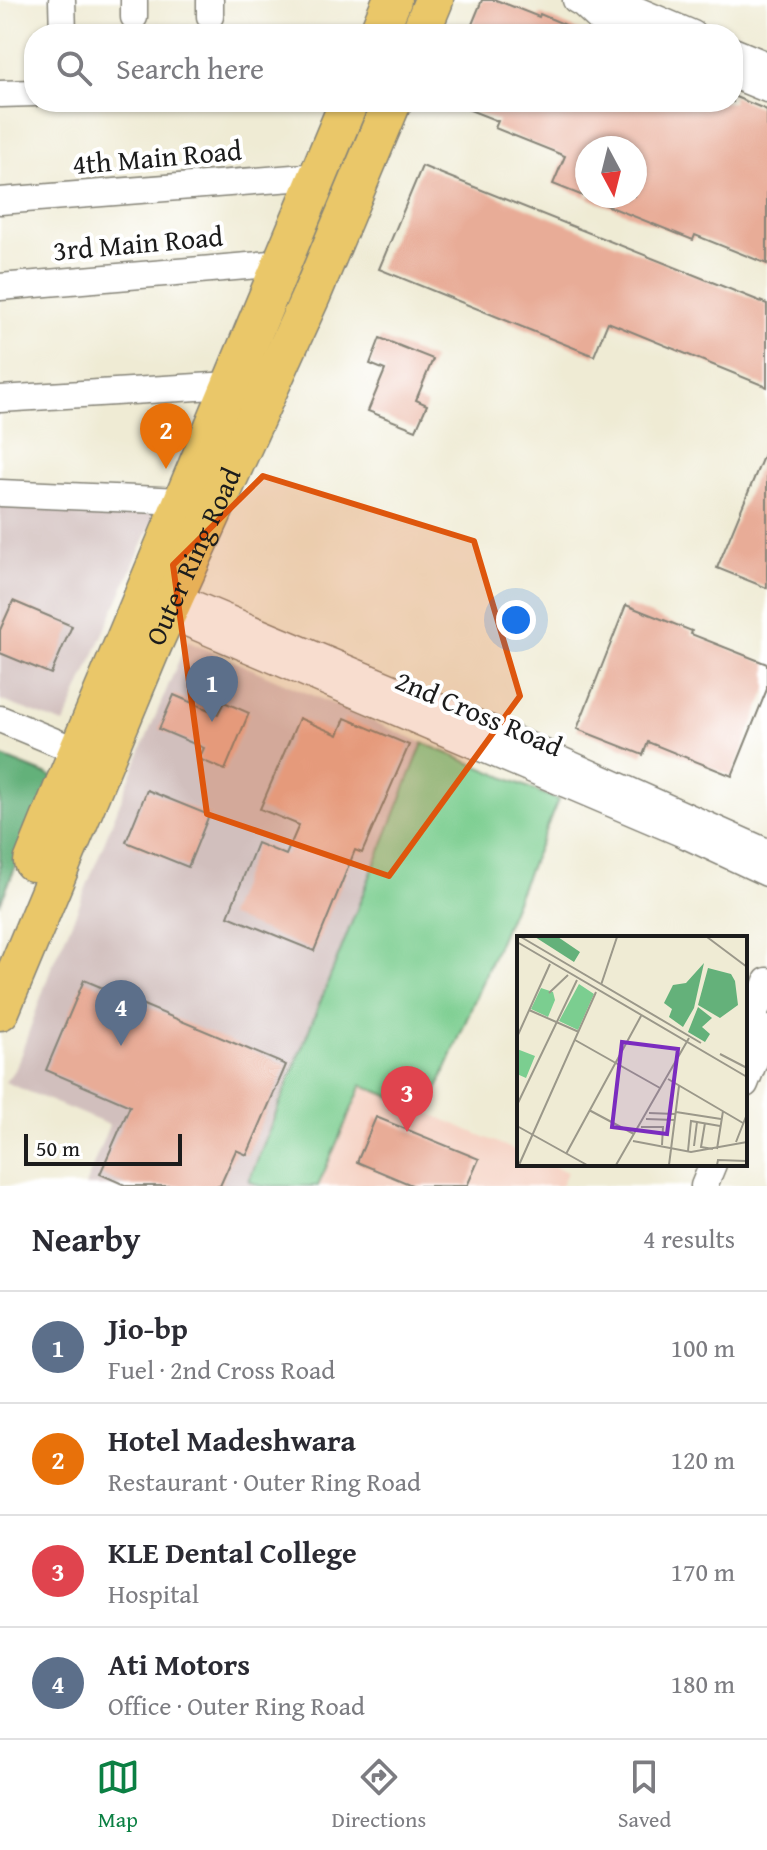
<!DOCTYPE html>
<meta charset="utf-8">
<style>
body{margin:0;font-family:"Gentium Book Plus",serif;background:#f2f2f3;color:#2b2b33}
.compass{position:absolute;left:575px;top:136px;width:72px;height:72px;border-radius:50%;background:#fff;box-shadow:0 2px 6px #0004;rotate:173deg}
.scale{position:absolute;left:24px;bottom:20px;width:158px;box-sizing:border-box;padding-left:8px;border:4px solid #1c1c1c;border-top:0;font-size:22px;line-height:28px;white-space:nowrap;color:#1c1c1c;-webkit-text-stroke:6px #fff;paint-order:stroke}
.you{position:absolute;left:516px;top:620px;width:28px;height:28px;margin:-20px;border:6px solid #fff;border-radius:50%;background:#1a73e8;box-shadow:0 0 0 12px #1a73e833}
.badge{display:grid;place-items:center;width:52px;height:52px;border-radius:50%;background:#0b8043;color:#fff;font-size:26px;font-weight:700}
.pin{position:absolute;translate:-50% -66px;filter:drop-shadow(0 2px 4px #0008)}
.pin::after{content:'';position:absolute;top:42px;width:28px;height:24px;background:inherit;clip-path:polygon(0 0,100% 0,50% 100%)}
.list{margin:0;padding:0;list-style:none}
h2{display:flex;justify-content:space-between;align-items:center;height:104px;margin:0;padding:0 32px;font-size:34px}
h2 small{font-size:26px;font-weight:400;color:#7c7c81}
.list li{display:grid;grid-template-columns:52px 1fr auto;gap:24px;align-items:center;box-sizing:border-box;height:112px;padding:0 32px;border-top:2px solid #e1e1e2}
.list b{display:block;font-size:30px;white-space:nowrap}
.list p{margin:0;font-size:26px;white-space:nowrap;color:#7c7c81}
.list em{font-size:26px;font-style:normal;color:#7c7c81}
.icon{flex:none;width:44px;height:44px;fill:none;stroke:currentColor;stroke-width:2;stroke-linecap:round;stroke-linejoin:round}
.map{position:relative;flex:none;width:767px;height:1186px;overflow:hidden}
.search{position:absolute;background:#fff;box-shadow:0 2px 6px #0004;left:24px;right:24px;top:24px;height:88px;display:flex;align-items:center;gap:20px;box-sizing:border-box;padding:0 28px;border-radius:32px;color:#7c7c81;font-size:30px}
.sheet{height:552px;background:#fff}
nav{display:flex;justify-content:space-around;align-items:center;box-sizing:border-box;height:112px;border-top:2px solid #e1e1e2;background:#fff;font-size:22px;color:#7c7c81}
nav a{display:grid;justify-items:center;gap:4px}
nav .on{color:#0b8043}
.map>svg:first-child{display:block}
</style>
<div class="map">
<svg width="767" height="1186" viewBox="0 0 767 1186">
<rect width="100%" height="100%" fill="#fff"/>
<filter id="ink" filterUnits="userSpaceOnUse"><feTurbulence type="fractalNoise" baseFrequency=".0125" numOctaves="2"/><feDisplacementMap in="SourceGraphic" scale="16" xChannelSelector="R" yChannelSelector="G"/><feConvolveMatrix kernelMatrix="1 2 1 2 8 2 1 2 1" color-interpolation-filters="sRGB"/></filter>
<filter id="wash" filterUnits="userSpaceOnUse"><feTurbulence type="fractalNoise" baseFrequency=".006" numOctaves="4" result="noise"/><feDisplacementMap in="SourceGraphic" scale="32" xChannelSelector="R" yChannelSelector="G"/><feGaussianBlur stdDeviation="1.8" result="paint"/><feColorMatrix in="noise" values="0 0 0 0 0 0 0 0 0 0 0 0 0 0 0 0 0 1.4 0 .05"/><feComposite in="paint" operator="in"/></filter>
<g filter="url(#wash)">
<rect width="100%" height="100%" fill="#efebd4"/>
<!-- built -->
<path fill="#f5d2c3" d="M362,1084L519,1152V1164H547L567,1172L561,1186H318Z"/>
<!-- industrial -->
<g fill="#d1bfbd">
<path d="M0,503L157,511L64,724L0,700Z"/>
<path d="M187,641L423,743L249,1181L260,1186H85L109,1125L5,1082L16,1068L53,963L76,913L137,760Z"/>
</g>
<!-- green -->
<path fill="#7bce90" stroke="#4c7556" stroke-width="2" d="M423,743L558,800L428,1112L362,1085L318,1186H260L249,1181Z"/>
<!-- forest -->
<path fill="#64b17a" stroke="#40664b" stroke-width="2" d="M0,756L53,777L0,904Z"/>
<g id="blocks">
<!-- building -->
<g fill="#e8ac97" fill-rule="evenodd">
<path d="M482,0H496L539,17L540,14L587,34H468Z"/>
<path d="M733,96L767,110V264L695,235L693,240L553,184L565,156L495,128L498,121L452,103L733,102ZM587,148H635V196H587Z"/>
<path d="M422,166L767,304V387L608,322L594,356L379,269Z"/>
<path d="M380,338L433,359L416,400L427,405L416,430L368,411L385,370L370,364Z"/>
<path d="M767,447V588L717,568Z"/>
<path d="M13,601L72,626L51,674L0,653V630Z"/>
<path d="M626,605L692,631L691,634L767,664V689L732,776L648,742L643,755L577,729Z"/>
<path d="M174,695L218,714L224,702L249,713L225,770L199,759L204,748L159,729Z"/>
<path d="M299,718L338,735L345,718L409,745L362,853L355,850L314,951L228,916L257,843L286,855L299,825L260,809Z"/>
<path d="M147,790L209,815L188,867L126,842Z"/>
<path d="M84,980L286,1065L247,1155L236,1150L220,1186H127L100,1174L130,1106L46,1070Z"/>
<path d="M376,1117L479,1159L467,1186H414L357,1162Z"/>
</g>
</g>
</g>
<g filter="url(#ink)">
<use href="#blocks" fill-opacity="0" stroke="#868478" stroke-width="2"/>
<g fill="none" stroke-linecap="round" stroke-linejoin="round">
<defs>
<g id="minor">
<path d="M62,0L63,34"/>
<path d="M134,0V17"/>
<path d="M210,0V16"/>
<path d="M576,0L583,4L599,19L635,34"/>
<path d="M613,0L693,34"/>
<path d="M733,51L767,65"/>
<path d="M733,75L767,89"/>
<path d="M0,94L34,93"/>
<path d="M0,201L318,176"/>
<path d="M0,287L282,263"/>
<path d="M0,399L230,385"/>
<path d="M0,493L182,501"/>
<path d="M174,596L491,729L767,852"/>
<path d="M166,614L681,833L767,873"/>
<path d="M0,719L77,751"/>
<path d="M745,1040L767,981"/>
<path d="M745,1084L767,1029"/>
<path d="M704,1186L713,1164"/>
</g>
<g id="highway">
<path d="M378,34L392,0"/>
<path d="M420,34L434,0"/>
<path d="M33,862C68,773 106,687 142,599C211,433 280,268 349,102"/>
<path id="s1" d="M0,1011L152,646L311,296L392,102"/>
</g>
</defs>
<!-- minor casing -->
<use href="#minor" stroke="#868478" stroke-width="29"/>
<!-- highway casing -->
<use href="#highway" stroke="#868478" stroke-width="41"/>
<!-- minor -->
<use href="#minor" stroke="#fff" stroke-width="26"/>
<!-- highway -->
<use href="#highway" stroke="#eac769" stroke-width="38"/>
</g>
</g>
<!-- marked area -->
<path fill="#de560d" fill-opacity="0.2" stroke="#de560d" stroke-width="6" stroke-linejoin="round" d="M263,476L474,541L520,696L389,876L207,814L173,565Z"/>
<g text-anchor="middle" stroke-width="8" stroke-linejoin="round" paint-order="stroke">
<!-- street labels -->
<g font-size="28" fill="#1c1c1c" stroke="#fff">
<text transform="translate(157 157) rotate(-5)" y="10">4th Main Road</text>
<text transform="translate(138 243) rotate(-5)" y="10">3rd Main Road</text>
<text dy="10" stroke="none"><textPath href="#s1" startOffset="494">Outer Ring Road</textPath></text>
<text transform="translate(479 713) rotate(23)" y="10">2nd Cross Road</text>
</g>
</g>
<!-- overview -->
<g transform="translate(517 936)">
<rect width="230" height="230" fill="#efebd4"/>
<path d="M62,48L77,58L61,94L42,85ZM24,52L36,56L38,64L31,81L14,73ZM0,113L18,120L9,142L0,138Z" fill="#7bce90"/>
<path d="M18,1H41L63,16L57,26ZM187,27L177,72L166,91L152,81L155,73L147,67L156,49L169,47ZM191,32L214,38L218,45L221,69L203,82L181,69ZM181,71L195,82L185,91L193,98L188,106L171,96Z" fill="#64b17a"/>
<path fill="none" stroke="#9b988a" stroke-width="2" d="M4,1L184,107M190,1L230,31M0,6L230,141M84,49L100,1M32,57L51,39M12,74L62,96M0,101L33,28M58,104L143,152M203,118L230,132M151,143L226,187M0,169L60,44M72,174L117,198M159,176L204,183M132,177L158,178M129,183L158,184M188,187L184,211L196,213M0,190L70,229M124,191H146L145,209M116,205L174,216L230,206M219,206L230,178M177,210L180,186M200,213L206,175M171,215L174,185L203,190M49,218L124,80M2,229L79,56M99,229L172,102M152,229L162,150M200,229L201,224L230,225"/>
<path fill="#7b2cbf" fill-opacity="0.15" stroke="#7b2cbf" stroke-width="4" d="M105,106L161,113L150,198L95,191Z"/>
<rect width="230" height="230" fill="none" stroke="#1c1c1c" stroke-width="4"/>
</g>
</svg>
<svg class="compass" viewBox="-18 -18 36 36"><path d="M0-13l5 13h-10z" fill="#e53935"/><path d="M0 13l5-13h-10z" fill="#7c7c81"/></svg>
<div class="scale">50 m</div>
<div class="you"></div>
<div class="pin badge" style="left:212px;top:722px;background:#5c6f8a">1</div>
<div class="pin badge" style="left:166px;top:469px;background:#e8710a">2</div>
<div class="pin badge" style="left:407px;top:1132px;background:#e0444e">3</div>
<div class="pin badge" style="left:121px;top:1046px;background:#5c6f8a">4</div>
<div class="search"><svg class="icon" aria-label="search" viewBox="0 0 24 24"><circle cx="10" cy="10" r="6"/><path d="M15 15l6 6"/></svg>Search here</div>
</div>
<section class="sheet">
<h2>Nearby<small>4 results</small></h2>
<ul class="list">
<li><span class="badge" style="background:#5c6f8a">1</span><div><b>Jio-bp</b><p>Fuel · 2nd Cross Road</p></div><em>100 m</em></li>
<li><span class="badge" style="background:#e8710a">2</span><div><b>Hotel Madeshwara</b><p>Restaurant · Outer Ring Road</p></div><em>120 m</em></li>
<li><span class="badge" style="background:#e0444e">3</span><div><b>KLE Dental College</b><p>Hospital</p></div><em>170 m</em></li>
<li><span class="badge" style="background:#5c6f8a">4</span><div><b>Ati Motors</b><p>Office · Outer Ring Road</p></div><em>180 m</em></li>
</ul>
</section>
<nav>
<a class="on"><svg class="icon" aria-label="map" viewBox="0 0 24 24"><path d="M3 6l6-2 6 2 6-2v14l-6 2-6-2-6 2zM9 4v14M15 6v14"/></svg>Map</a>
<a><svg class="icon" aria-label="directions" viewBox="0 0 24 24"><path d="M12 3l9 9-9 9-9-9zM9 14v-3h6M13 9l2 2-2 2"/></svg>Directions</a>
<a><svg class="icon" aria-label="saved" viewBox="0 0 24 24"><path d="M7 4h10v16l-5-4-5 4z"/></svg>Saved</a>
</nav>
